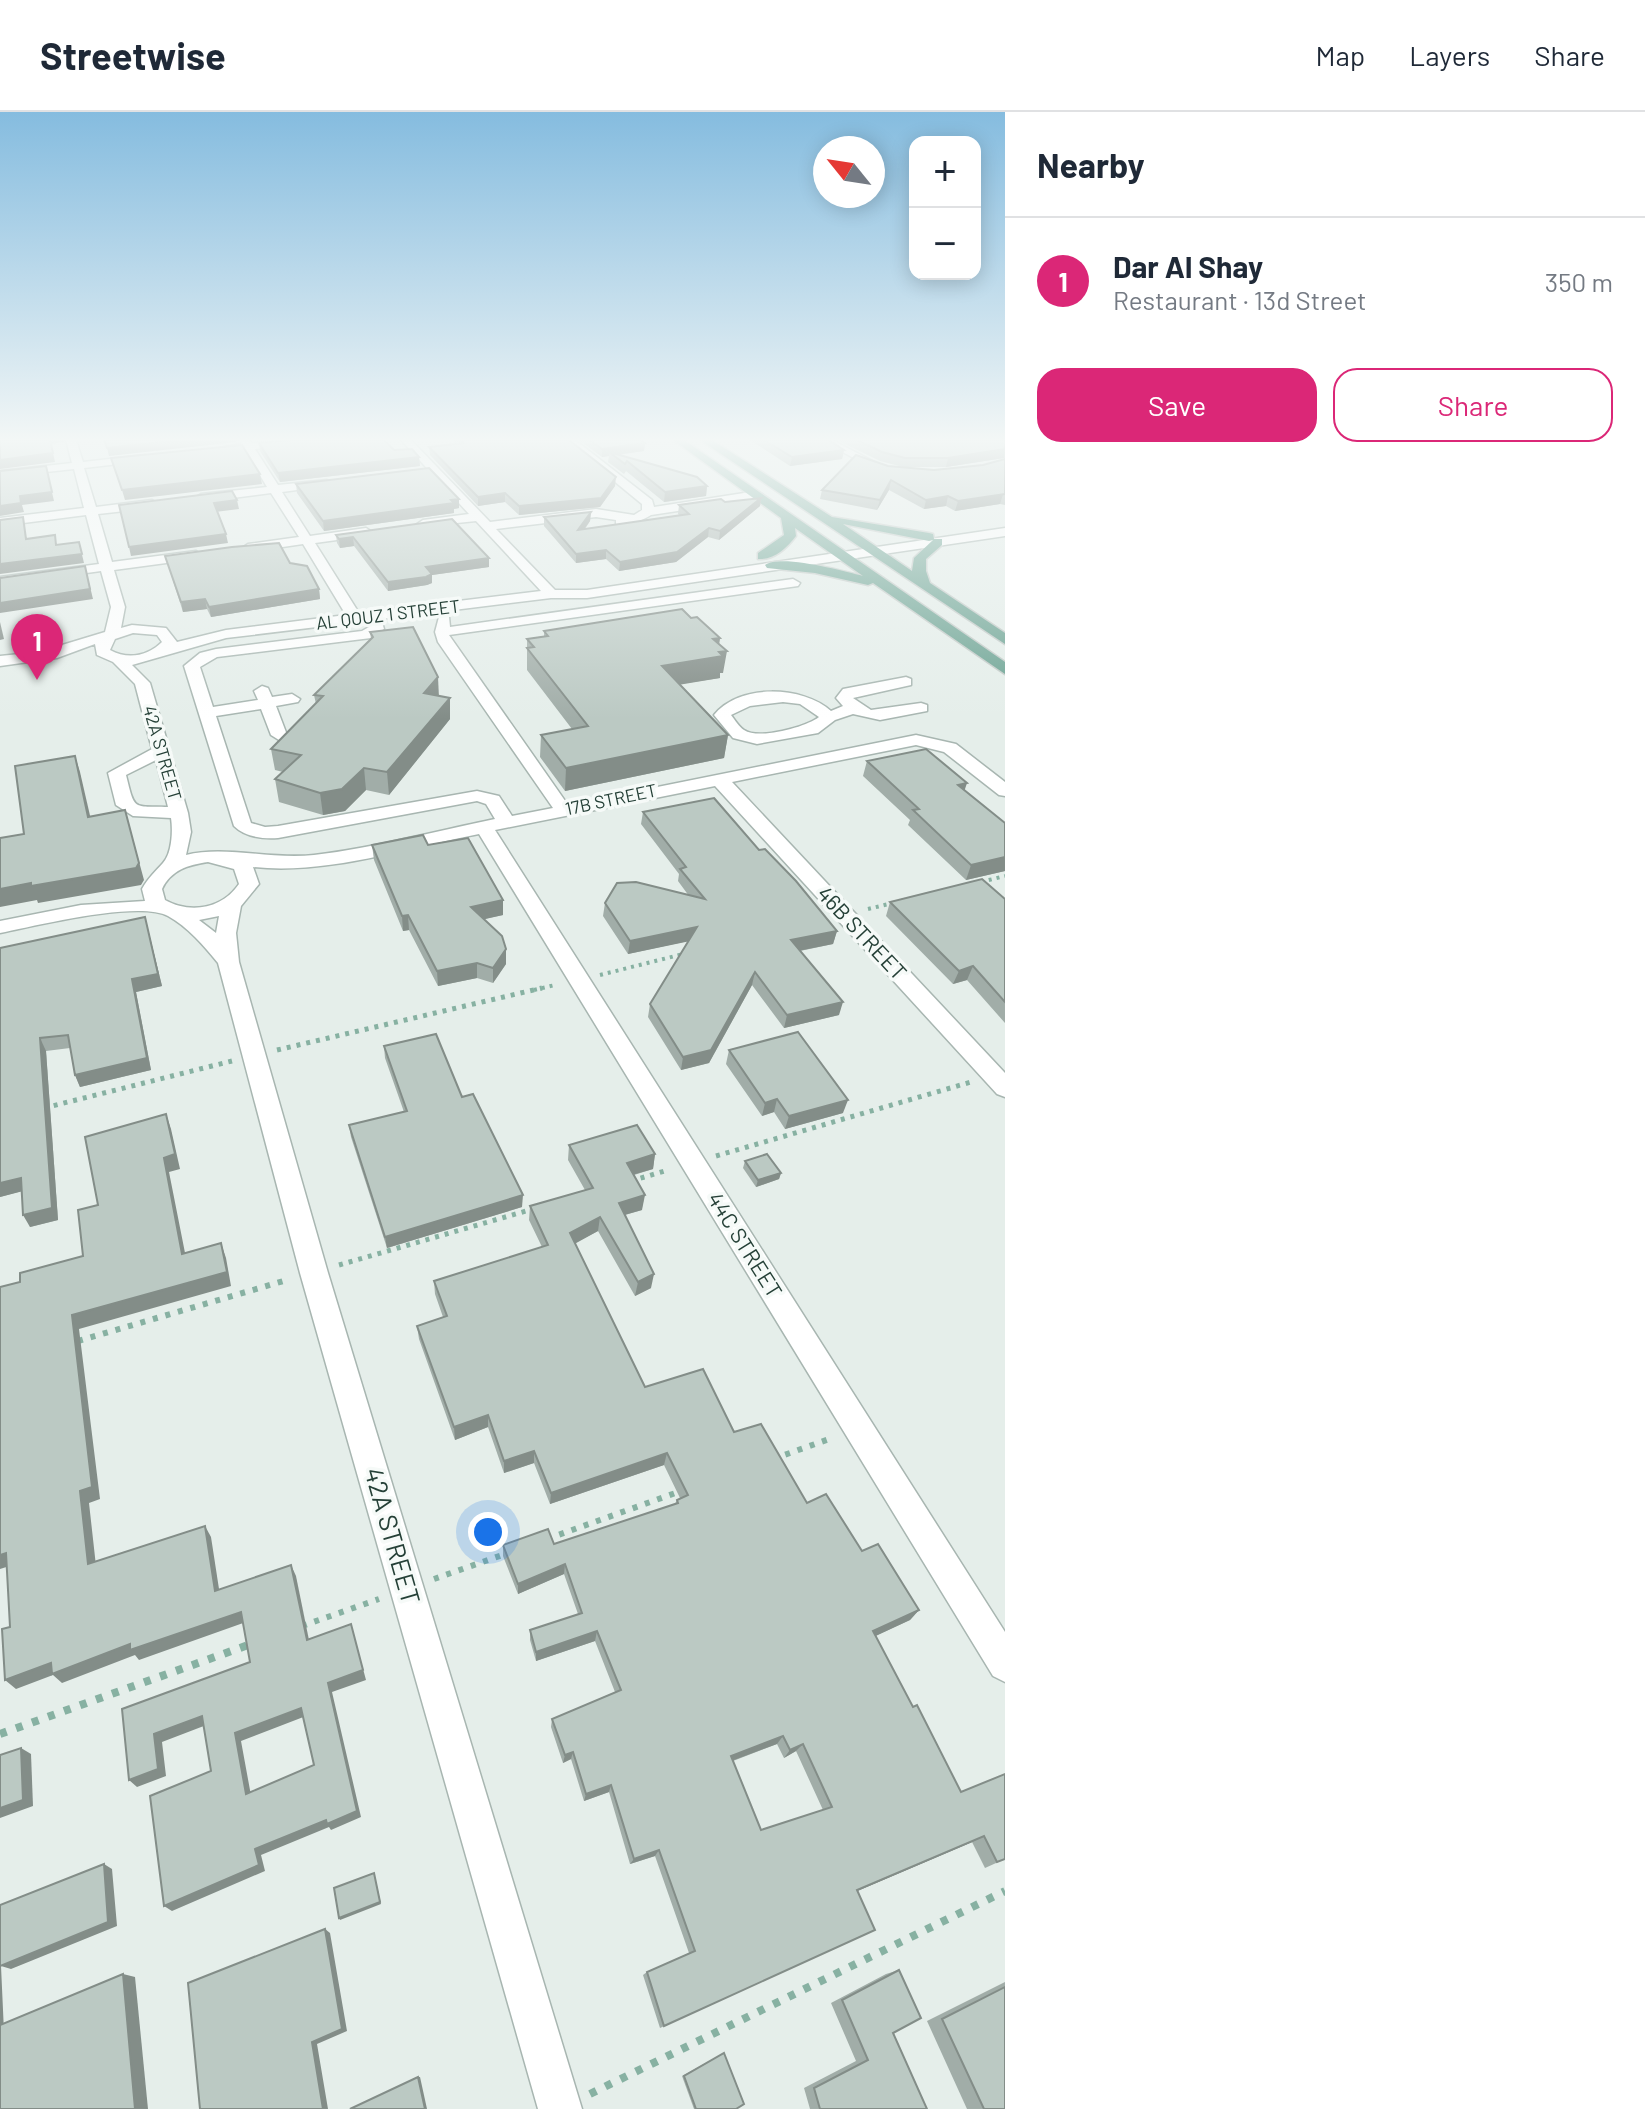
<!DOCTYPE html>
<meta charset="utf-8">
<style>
body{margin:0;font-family:Barlow,sans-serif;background:#f6f6f7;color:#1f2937}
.controls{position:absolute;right:24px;top:24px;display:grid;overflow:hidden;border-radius:16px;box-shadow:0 4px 20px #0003}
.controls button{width:72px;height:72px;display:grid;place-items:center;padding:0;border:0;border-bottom:2px solid #e0e1e3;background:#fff;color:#1f2937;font:40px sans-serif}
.compass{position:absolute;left:813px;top:24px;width:72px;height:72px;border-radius:50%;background:#fff;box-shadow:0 4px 20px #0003;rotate:300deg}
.you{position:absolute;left:488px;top:1420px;width:28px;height:28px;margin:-20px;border:6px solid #fff;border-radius:50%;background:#1a73e8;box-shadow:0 0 0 12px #1a73e833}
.badge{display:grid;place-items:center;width:52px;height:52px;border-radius:50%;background:#db2777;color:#fff;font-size:26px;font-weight:700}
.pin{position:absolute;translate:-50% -66px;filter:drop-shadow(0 2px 4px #0008)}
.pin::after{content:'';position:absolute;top:42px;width:28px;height:24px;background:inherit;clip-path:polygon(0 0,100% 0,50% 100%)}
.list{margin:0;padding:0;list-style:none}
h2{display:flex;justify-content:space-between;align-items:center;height:104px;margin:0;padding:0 32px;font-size:34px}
h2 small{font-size:26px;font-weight:400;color:#747a83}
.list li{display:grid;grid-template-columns:52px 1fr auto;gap:24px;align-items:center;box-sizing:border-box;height:128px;padding:0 32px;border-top:2px solid #e0e1e3}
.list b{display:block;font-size:30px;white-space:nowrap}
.list p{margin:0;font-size:26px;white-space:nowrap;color:#747a83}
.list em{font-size:26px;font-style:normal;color:#747a83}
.actions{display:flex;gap:16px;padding:24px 32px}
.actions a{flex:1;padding:18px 0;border:2px solid #db2777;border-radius:24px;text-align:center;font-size:28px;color:#db2777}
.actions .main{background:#db2777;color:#fff}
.map{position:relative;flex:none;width:1005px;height:1997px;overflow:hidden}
header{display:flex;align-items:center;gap:48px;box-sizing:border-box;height:112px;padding:0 40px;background:#fff;border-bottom:2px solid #e0e1e3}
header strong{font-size:38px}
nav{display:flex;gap:44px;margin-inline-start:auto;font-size:28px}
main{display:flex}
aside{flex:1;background:#fff}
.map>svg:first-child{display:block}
</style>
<header>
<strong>Streetwise</strong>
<nav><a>Map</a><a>Layers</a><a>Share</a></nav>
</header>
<main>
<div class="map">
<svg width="1005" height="1997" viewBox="0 0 1005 1997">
<rect width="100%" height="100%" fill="#e5eeea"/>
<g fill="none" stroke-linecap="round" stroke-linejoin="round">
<defs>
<g id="minor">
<path d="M66,328H76L83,350L145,343L150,346L145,349L84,356L96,395L152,388L158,392L152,396L98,402L112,450L196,439L202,443L196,447L114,458L125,495L121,516L132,513L166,516L177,530L226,518L346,503L303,432L248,440L242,436L248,432L299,425L271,381L201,390L195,386L201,382L267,375L245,338L213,341L208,338L241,332L239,328H249L251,331L317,328L312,331L255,337L278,373L327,368L333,371L327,374L282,380L310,424L366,416L372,420L366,424L315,431L359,501L541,479L476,409L419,415L417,412L423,408L469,402L401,328H411L490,410L596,397L634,403L642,398V392L564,328H575L652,388L654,395L757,379L763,383L757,387L651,403C641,409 628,415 616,413V408L596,405L496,417L555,478H587L1005,416V424L587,486H551L381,507L384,517L371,526L217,545L200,555L213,595L258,588L254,579L262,574L268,576L272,585L292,582L300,587L298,590L276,594L287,623L279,628L271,623L261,597L216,604L251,711L265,715L278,714L477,679L499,684L512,704L553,696L438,530L435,520L439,505H449L450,515L793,467L800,471L798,474L449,523L568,693L916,623L956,632L1005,670V684L999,683L944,640L916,633L732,670L1005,961V985L997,982L715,674L495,718L1005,1520V1570L993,1564L479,722C406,736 327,763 253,755L259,772L241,794L236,821L239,850L328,1161L582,1997H538L300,1161L218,851C204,834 188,815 168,804C139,788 34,814 0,821V809L81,793L145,789L142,777C148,766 155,760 163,751C172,741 173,719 171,706L133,704L116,693L108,661L152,637L135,572L113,550L97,543L95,532L57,546L0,554V544L39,540L105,520L111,495L101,459L0,473V465L99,452L86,403L0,414V406L84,396L74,357L0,365V359L72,351ZM367,509L369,515L362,519L216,537L200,541L184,554L234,714C245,725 263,727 278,726L477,689L486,692L495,707C436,719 375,736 314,743C271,748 225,733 186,743L191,720L188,701L150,571L132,553L226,526ZM133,521L157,523L162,530C148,544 128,548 110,538L115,527ZM156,648L168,695C132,694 135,699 126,663ZM208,750L234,757L239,772C222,797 190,802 165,788L162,777C171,758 188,753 208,750ZM219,804L216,821L199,808Z"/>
<path d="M820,328H832L890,358L880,360Z"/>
<path d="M906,565L911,567V573L853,586L871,598L921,591L927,593V599L880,608L853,602L835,608L818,621L757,632L733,626L714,603C739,571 803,574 831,599L843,594L836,586L843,577ZM783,590L800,592L819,605C806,615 759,628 744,618C739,615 735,608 731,603L750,594Z"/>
</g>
<g id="major">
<path d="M673,328H684L1005,550V562L873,471L868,473L815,461L767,456L765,453C782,442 842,459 863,464L795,416L796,424C787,436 774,448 758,447V441L784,423L781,406Z"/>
<path d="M700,328H712L832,405L929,421L933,422L934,427H942V433L926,447V459L930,471L1005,521V532ZM843,412L929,429L933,428L914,446L912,459Z"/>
</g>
</defs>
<!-- minor casing -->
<use href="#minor" stroke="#a8b6b1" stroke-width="3"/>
<!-- major casing -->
<use href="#major" stroke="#c2cac7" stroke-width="3"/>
<!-- path-far3 -->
<g stroke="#87b1a2" stroke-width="4" stroke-dasharray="3 5" stroke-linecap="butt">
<path d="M981,770L1005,764"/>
<path d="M868,797L893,791"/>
<path d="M600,863L683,842"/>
<path d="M534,878L555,873"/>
</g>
<!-- path-far2 -->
<g stroke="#87b1a2" stroke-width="5" stroke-dasharray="4 6" stroke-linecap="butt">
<path d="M277,938L542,876"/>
<path d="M44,996L232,949"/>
<path d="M716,1044L971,970"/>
<path d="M631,1069L668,1058"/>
<path d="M339,1153L533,1097"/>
</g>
<!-- path-far1 -->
<g stroke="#87b1a2" stroke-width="6" stroke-dasharray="5 8" stroke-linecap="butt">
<path d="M78,1229L287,1168"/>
<path d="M773,1347L832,1326"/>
<path d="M547,1427L681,1379"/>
<path d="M434,1467L508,1441"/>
<path d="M302,1514L379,1487"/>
<path d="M247,1533L251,1532"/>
</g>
<!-- path -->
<g stroke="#87b1a2" stroke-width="8" stroke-dasharray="7 10" stroke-linecap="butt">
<path d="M0,1622L251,1532"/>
<path d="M590,1982L1005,1779"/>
</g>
<!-- minor -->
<use href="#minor" fill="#fff" fill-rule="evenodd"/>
<!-- major -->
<use href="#major" fill="#6ba292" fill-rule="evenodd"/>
</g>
<!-- wall -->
<g fill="#a1ada8" fill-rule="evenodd">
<path d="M452,328H569L615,374L600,395L519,403L505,390L478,394L430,343L429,335L456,332Z"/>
<path d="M579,328H641L645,331L644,339L618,343L707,374L706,384L664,390L626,359L624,362L608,350L609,344L602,345Z"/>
<path d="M750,328H829L844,338L842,347L790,354Z"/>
<path d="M837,328H1005V347L1004,346L946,355H903L880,349Z"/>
<path d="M259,331L394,338L419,345L420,354L280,370L260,339Z"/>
<path d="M1005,347V393L1000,392L955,399L946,394L924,397L889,378L877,398L820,387L822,378L888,354L934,358L983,353Z"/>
<path d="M296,372L459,396L454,397V401L324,419L297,381Z"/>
<path d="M761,386L760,394L719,428L708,425L676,450L619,459L606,447L576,451L544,414V405L591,400L590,409L585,417L679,403L678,402L679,393L725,390Z"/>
<path d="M336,423L489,446V455L432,463V471L427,473L388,479L354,434L340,436L337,431Z"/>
<path d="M165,444L290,451L319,477L320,487L211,505L207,497L183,500Z"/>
<path d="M691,506L720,526L719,532L723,561H720V566L680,572L728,623L724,646L565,679L540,645L541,623L572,617L527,558V527L544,524V519Z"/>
<path d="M370,520L439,584L450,607L389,683L366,678L345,699L323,703L279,690L275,667L283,660L275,658L271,637L316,592L314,583L371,527Z"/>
<path d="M867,649L965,679L1005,711V759L966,768L908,713L910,708L863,664Z"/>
<path d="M643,700L759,738L837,819L833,832L800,839L839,903L784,916L752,873L709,951L681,958L648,905L650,892L688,829L628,842L603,804L605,791L689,784L678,769L679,762L641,712Z"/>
<path d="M372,733H428L503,803L484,807L506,852L493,871L477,866L438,874L409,818L403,819L374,748Z"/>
<path d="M1005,787V911L967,868L953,872L886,804L890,790Z"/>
<path d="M145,805L162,874L136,880L151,958L80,975L75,963L70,936L46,939L58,1108L30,1115L22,1079L0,1085V836Z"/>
<path d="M384,934L462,985L522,1095L387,1136L351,1025L349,1013L404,1000L385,946Z"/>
<path d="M729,938L843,1001L785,1017L774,1000L762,1004L726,952Z"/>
<path d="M569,1033L655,1042L653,1057L634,1063L642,1098L625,1103L651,1176L635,1184L598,1119L575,1131L645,1275L734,1320L807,1391L862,1439L919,1498L910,1508L875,1524L913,1595L961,1680L1005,1747L985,1756L972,1730L857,1779L875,1818L660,1916L643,1863L647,1860L689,1841L655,1744L630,1752L609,1680L584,1689L571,1647L563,1651L551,1615L552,1607L615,1580L595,1529L536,1549L530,1528V1518L578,1502L564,1462L518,1482L503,1444V1433L554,1432L675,1392L677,1388L680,1386L664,1353L550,1392L534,1351L504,1361L488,1315L455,1328L419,1227L417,1214L443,1205L435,1182L434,1169L542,1135L529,1108L530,1094L585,1078L568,1048ZM777,1632L784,1646L796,1639L823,1698L761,1718L733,1649Z"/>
<path d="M745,1049L781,1061L779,1067L756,1075L743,1056Z"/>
<path d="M899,1858L893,1921L927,1997H810L804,1976L856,1949L831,1891L886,1862Z"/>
<path d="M1005,1870V1997H967L927,1909Z"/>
<path d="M724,1941L736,1997H694L682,1964Z"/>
</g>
<!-- shaded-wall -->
<g fill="#838d88">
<path d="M50,328H65L64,330L51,332L55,350L0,357V348Z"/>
<path d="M180,328H238L236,330L109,344L107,336Z"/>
<path d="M645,331L644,339L613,343L609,340V344L602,345V337Z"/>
<path d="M1005,337L1004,346L946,355L948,346Z"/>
<path d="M844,338L842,347L790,354L792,345Z"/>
<path d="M419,345L420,354L280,370L278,361Z"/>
<path d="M46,354L54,389L22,393L24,400L0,404V394L20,384Z"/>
<path d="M260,362L262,372L125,388L122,378Z"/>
<path d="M616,365L615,374L600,395L519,403V394Z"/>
<path d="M891,368L889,378L877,398L880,388Z"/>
<path d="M707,374L706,384L664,390L665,380Z"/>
<path d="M505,381V390L478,394V385Z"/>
<path d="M1003,382L1000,392L955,399L958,389Z"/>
<path d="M948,384L946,394L924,397L926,388Z"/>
<path d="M761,386L760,394L719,428L720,419Z"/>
<path d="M459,387V396L454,397V401L324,419L323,409Z"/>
<path d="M237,388L239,397L215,400L214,391Z"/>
<path d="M591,400L590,409L577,427L578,418Z"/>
<path d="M709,416L708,425L676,450L619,459L620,450Z"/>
<path d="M226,422L228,431L131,444L129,435Z"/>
<path d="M353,425L354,434L340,436L339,427Z"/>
<path d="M79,430L84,451L0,462V452Z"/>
<path d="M606,438V447L576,451V442Z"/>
<path d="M489,446V455L432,463V471L427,473L388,479V470L426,455Z"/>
<path d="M85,454L93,487L0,501V491Z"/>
<path d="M319,477L320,487L211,505L209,495Z"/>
<path d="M205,487L207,497L183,500L181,490Z"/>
<path d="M0,510L4,527L0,528Z"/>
<path d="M720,526L717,545L719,540L727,539L723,561H720V566L660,576L662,554L713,527Z"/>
<path d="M438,565L439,586L424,581Z"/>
<path d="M450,586V607L389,683L387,660Z"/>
<path d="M728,623L724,646L565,679L566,656Z"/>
<path d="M75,644L80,660L94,721L88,705Z"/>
<path d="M364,656L366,678L345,699L323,703L320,681Z"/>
<path d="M967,671L962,686L958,673Z"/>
<path d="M125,698L144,768L141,773L38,791L37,788L0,795V777Z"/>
<path d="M1005,745V759L966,768L971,753Z"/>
<path d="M503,788V803L472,810L471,795Z"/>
<path d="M408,803L409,818L403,819L402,804Z"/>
<path d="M145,805L162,874L136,880L151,958L80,975L75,963L132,867Z"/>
<path d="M697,815L695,828L628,842L630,829Z"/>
<path d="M837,819L833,832L788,841L791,828Z"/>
<path d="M506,837V852L493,871V856Z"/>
<path d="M477,851V866L438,874L437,859Z"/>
<path d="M973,854L967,868L953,872L959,859Z"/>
<path d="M755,860L752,873L709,951L681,958L683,945Z"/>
<path d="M843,890L839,903L784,916L787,903Z"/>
<path d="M40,926L46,939L58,1108L30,1115L23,1103Z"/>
<path d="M777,987L774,1000L762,1004L765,991Z"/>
<path d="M848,988L843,1001L785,1017L789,1004Z"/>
<path d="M166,1002L171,1017L180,1057L169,1060L188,1156L182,1142L164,1046Z"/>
<path d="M655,1042L653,1057L625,1065L627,1051Z"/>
<path d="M781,1061L779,1067L756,1075L758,1068Z"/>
<path d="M21,1066L27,1078L0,1085V1071Z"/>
<path d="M523,1083L522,1095L387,1136L385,1125Z"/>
<path d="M645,1083L642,1098L617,1105L619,1091Z"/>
<path d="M600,1105L598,1119L569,1135L570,1121Z"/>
<path d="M221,1131L226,1146L231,1174L79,1217L100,1387L89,1391L97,1463L88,1452L80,1379L72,1203Z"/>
<path d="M654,1162L651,1176L635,1184L638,1170Z"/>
<path d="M488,1303V1315L455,1328L454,1315Z"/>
<path d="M534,1339V1351L504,1361V1349Z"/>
<path d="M667,1341L664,1353L550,1392L551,1381Z"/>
<path d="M205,1414L211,1425L221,1490L215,1479Z"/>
<path d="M6,1441L16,1452L0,1457V1443Z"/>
<path d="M565,1452L564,1462L518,1482V1472Z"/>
<path d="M291,1453L296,1464L311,1538L307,1528Z"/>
<path d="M919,1498L910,1508L865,1529L873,1519Z"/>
<path d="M241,1500L246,1510L139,1548L135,1543L62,1571L53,1563L16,1577L5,1568L51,1551L130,1532Z"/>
<path d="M351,1512L366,1568L332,1580L361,1705L331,1718L329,1715L261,1743L265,1759L172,1799L164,1794L255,1737L326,1708L328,1571Z"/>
<path d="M597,1519L595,1529L536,1549V1540Z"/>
<path d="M301,1596L306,1604L241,1629L252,1689L246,1682L235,1621Z"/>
<path d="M202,1604L209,1612L162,1630L166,1664L137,1675L129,1668L154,1622Z"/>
<path d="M783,1624L777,1632L726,1651L731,1644Z"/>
<path d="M803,1632L796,1639L784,1646L790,1638Z"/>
<path d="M21,1636L31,1642L33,1694L0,1706V1696Z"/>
<path d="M573,1640L571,1647L563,1651L565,1643Z"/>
<path d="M611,1673L609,1680L584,1689L586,1682Z"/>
<path d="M984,1724L972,1730L848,1783L857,1778Z"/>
<path d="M659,1738L655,1744L630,1752L634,1747Z"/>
<path d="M104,1752L112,1757L117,1814L11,1857L1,1854L4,1920H0V1853Z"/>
<path d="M374,1761L381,1792L340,1808L339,1806Z"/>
<path d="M325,1817L330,1821L347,1919L317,1932L328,1997H323L312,1930Z"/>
<path d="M123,1862L135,1865L148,1997H135Z"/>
<path d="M418,1965H420L427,1997H425Z"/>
</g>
<!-- building -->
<g fill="#bbc9c3" stroke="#838d88" stroke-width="2" fill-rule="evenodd">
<path d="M0,328H50L53,341L0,348Z"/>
<path d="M104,328H180L107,336Z"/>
<path d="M294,328H384L394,338L412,337L419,345L278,361L259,331Z"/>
<path d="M460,328H569L616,365L601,386L519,394L505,381L478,385L429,335L464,331Z"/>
<path d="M590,328H641L645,331L602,337Z"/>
<path d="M764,328H829L844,338L792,345Z"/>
<path d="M857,328H1005V337L948,346H905L882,340Z"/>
<path d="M242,333L260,362L122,378L111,346Z"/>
<path d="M609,340L697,365L707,374L665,380L627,349L625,352Z"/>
<path d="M856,343L888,354L934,358L983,353L1005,347V382L958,389L948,384L926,388L891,368L880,388L822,378Z"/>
<path d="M46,354L52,380L20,384L21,391L0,394V359Z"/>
<path d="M429,356L459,387L451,388L454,391L323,409L296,372Z"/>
<path d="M232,379L237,388L214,391L226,422L129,435L119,393Z"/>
<path d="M761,386L720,419L709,416L677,440L620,450L606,438L576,442L544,405L591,400L578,418L689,402L679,393L721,387L725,390Z"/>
<path d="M23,405L26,427L55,423L56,433L79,430L82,442L0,452V408Z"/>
<path d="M452,407L489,446L426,455L432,462L426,465L388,470L353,425L339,427L336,423Z"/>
<path d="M279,431L290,451L307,454L319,477L209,495L205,487L181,490L165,444L232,435Z"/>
<path d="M85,454L90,477L0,491V466Z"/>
<path d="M682,497L691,506L697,505L720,526L713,527L727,539L719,540L723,544L662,554L728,623L566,656L541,623L588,614L527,536L534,535L527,527L548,524L544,519Z"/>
<path d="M413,515L438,565L424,581L450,586L387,660L364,656L342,677L320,681L275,667L301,643L271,637L323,584L314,583L373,525L370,520Z"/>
<path d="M926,637L967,671L958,673L1005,711V745L971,753L913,698L919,697L867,649Z"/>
<path d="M75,644L88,705L125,698L139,751L136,756L31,774V771L0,777V726L24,722L15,654Z"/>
<path d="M714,686L759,738L765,737L796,769L837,819L791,828L843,890L787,903L755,860L711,938L683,945L650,892L697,815L630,829L605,791L617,771L636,770L705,787L680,757L686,755L643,700Z"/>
<path d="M423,723L428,733L468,726L503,788L471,795L502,824L506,837L493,856L477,851L437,859L408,803L402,804L372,733Z"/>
<path d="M982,767L1005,787V890L973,854L959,859L890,790Z"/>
<path d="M145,805L158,862L132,867L147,946L75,963L68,923L40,926L52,1096L23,1103L21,1066L0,1071V836Z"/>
<path d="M798,920L848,988L789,1004L777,987L765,991L729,938Z"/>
<path d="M436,922L462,985L473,982L523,1083L385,1125L349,1013L407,999L384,934Z"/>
<path d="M166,1002L175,1042L164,1046L182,1142L221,1131L227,1160L72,1203L92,1375L80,1379L88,1452L205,1414L215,1479L291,1453L307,1528L351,1512L363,1558L328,1571L357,1699L327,1712L326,1708L255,1737L259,1753L164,1794L150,1684L211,1659L202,1604L154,1622L158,1657L129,1668L122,1597L250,1550L241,1500L130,1538V1532L52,1562L51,1551L5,1568L2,1517L10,1515L6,1441L0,1443V1175L20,1170V1161L83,1144L78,1098L98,1093L85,1025ZM301,1596L314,1653L246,1682L235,1621Z"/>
<path d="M637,1013L655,1042L627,1051L645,1083L619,1091L654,1162L638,1170L600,1105L570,1121L645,1275L703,1257L734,1320L761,1312L807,1391L826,1382L862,1439L878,1432L919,1498L873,1519L913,1595L917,1593L961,1680L1005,1662V1747L997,1750L984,1724L857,1778L875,1818L664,1914L647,1860L695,1839L659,1738L634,1747L611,1673L586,1682L573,1640L565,1643L552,1607L621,1578L597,1519L536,1540L530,1518L582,1501L565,1452L518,1472L503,1433L548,1417L554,1432L678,1391L677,1388L688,1383L667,1341L551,1381L534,1339L504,1349L488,1303L454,1315L417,1214L447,1204L434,1169L548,1133L530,1094L593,1076L569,1033ZM783,1624L790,1638L803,1632L832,1695L761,1718L731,1644Z"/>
<path d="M767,1042L781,1061L758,1068L745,1049Z"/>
<path d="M21,1636L23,1688L0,1696V1643Z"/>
<path d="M104,1752L108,1810L0,1854V1793Z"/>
<path d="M374,1761L380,1790L339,1806L334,1776Z"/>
<path d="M325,1817L342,1917L312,1930L323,1997H200L188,1871Z"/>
<path d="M899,1858L921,1906L893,1921L927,1997H820L814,1976L868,1948L842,1888Z"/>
<path d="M123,1862L135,1997H0V1913Z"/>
<path d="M1005,1875V1997H984L942,1907Z"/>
<path d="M724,1941L744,1992L736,1997H696L684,1964Z"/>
<path d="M418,1965L425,1997H350Z"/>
</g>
<!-- sky -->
<linearGradient id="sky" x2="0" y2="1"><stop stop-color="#85bcdf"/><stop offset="0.54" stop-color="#f3f7f6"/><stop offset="1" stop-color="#f3f7f6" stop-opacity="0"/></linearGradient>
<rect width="1005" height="607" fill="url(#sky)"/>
<g text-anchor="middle" stroke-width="7" stroke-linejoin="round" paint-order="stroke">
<!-- far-street labels -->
<g font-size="18" fill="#254037" stroke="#f6faf8">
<text transform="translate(388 503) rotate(-7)" y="6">AL QOUZ 1 STREET</text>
<text transform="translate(162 641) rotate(74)" y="6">42A STREET</text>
<text transform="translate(611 688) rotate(-12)" y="6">17B STREET</text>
</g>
<!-- street labels -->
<g font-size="22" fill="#254037" stroke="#f6faf8">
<text transform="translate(862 821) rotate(47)" y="8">46B STREET</text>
<text transform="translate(745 1133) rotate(58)" y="8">44C STREET</text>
</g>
<!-- near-street labels -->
<g font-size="26" fill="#254037" stroke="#f6faf8">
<text transform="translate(392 1424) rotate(74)" y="9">42A STREET</text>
</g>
</g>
</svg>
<div class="controls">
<button>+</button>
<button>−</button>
</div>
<svg class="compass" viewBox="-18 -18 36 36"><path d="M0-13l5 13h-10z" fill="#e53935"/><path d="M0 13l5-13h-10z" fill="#747a83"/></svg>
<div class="you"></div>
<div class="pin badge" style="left:37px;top:568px">1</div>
</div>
<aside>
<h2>Nearby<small></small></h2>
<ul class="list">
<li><span class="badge">1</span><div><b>Dar Al Shay</b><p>Restaurant · 13d Street</p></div><em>350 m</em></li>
</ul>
<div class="actions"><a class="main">Save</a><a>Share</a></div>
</aside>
</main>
